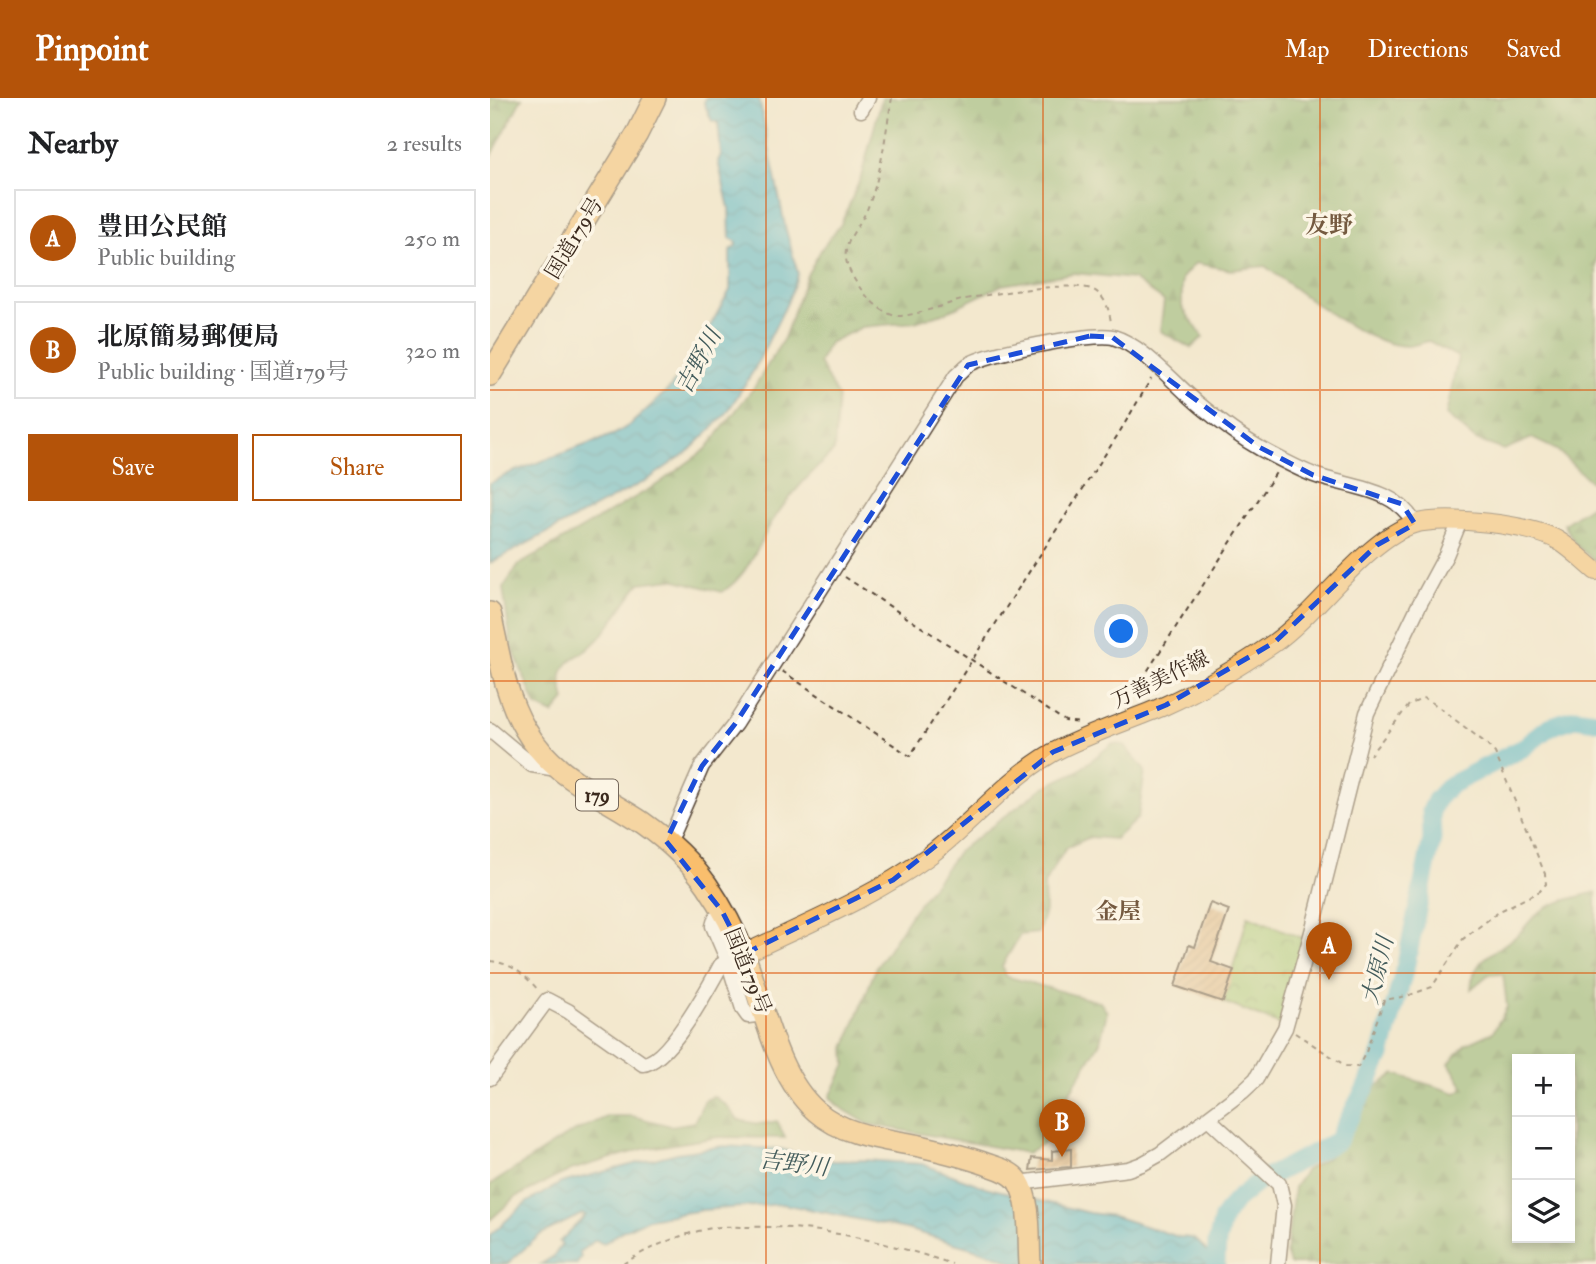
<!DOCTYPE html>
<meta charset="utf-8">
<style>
body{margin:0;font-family:"IM FELL Double Pica","Noto Serif JP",serif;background:#f2f2f2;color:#202124}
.controls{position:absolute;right:21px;bottom:21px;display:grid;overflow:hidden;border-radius:0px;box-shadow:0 4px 10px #0003}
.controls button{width:63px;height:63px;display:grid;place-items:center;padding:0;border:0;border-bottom:2px solid #e0e0e0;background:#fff;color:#202124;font:35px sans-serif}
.you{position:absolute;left:632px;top:534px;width:24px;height:24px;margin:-18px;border:5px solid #fff;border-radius:50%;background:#1a73e8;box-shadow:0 0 0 10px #1a73e833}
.badge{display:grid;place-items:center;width:46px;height:46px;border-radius:50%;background:#b45309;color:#fff;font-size:23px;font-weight:700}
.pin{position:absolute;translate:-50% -58px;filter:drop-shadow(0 2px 4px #0008)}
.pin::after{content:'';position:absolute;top:37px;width:24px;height:21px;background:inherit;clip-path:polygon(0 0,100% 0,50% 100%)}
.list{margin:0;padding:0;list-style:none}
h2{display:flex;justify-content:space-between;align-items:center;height:91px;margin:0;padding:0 28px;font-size:30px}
h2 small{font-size:23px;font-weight:400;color:#757577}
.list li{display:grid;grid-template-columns:46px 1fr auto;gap:21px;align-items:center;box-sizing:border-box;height:98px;margin:0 14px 14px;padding:0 14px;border:2px solid #e0e0e0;border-radius:0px}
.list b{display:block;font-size:26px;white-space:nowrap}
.list p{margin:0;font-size:23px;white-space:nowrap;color:#757577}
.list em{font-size:23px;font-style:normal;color:#757577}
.actions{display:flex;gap:14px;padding:21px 28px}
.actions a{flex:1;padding:16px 0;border:2px solid #b45309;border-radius:0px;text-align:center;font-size:24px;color:#b45309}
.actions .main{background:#b45309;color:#fff}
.icon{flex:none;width:38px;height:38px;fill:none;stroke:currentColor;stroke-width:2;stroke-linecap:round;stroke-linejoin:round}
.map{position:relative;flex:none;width:1106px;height:1166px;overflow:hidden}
header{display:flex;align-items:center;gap:42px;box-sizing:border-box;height:98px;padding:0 35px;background:#b45309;color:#fff}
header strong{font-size:33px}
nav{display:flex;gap:38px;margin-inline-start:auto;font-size:24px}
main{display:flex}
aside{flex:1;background:#fff}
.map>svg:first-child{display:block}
</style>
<header>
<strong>Pinpoint</strong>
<nav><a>Map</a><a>Directions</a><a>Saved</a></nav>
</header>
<main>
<aside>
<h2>Nearby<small>2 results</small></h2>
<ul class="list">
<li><span class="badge">A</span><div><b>豊田公民館</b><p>Public building</p></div><em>250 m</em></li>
<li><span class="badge">B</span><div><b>北原簡易郵便局</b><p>Public building · 国道179号</p></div><em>320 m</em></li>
</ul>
<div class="actions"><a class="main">Save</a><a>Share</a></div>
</aside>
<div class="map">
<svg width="1106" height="1166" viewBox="0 0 1106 1166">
<defs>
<pattern id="forest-firs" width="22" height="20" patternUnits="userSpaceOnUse" patternTransform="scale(1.75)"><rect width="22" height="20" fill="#82ae66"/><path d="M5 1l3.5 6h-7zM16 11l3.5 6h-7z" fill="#6c8e53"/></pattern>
<pattern id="park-crowns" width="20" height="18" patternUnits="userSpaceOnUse" patternTransform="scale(1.75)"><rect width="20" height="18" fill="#a3ca75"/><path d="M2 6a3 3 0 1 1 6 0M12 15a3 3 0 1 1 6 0" fill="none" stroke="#86a45f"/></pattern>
<pattern id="water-waves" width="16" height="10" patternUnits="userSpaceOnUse" patternTransform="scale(1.75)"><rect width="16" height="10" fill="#4eb6cd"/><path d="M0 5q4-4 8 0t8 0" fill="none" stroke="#4294a6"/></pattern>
<pattern id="building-hatch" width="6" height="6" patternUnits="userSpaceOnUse" patternTransform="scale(1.75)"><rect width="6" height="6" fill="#e1b37e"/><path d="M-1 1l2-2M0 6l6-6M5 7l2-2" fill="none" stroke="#b89267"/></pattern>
</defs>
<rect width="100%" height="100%" fill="#fcf5e5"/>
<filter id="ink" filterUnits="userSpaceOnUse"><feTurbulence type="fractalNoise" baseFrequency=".0143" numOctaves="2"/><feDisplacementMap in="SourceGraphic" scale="14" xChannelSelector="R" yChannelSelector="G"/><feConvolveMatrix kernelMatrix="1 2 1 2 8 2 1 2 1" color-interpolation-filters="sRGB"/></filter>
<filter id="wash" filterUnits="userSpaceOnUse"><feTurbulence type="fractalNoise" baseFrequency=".00686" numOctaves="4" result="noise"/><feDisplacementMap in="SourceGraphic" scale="28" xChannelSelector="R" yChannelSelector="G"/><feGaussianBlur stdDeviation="1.57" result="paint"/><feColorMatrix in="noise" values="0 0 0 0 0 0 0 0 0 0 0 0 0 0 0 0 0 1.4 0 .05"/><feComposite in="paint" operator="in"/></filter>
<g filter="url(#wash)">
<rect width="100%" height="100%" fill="#f3e8ce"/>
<!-- forest -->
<g fill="url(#forest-firs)" stroke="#5e6c42" stroke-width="2" fill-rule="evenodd">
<path d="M0,0H32L0,61Z"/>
<path d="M392,0H1106V464L1086,447L1074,426L1102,407L1106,389L1067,352L1042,340L1014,352L986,342L956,317L968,259L939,243C932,244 924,248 917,248C874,247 809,194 775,168L741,172L705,165L692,180V209L713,239L701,250L670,233L674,203L643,181L584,175L512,187L456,214L425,224L372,229L339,245L329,265L348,299L344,353C322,374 299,397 282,424C266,450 259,477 232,494L182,481L150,485C132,506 121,531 99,550C93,556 82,559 77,566C68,578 72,589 75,602L63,616L46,608L21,546L13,490L29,467L168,386L216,351L265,288L294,240L317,177L332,150L351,126L371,79Z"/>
<path d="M622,646L634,647L655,673L648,720L625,741L600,739L576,750L554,786L555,813L548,835L530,837L512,868L515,878L610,904L617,914L610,944L566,1017L560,1041L537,1055L378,1026L348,1008L340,999L356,966L355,950L386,870L423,813L469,753L554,689L588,673Z"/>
<path d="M1106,794V1166H800L796,1155L804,1089L816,1072L836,1061L859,1037L887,988L905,976L966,995L974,990L959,965L976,946L1003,934L1017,909L1013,876L998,877L981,891C983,860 1004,855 1025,839C1034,832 1040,821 1048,815C1064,803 1088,799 1106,794ZM1027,961H1080V1140H1027Z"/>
<path d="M223,998L236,1007L248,1022L269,1026L287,1023L295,1040L229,1039L153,1051L81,1072L26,1099L0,1122V1087L79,1036L119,1018H142L181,1028L204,1024L215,1002Z"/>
</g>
<!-- park -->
<path fill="url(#park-crowns)" stroke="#6f7a4a" stroke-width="2" d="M758,818L815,841L791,927L733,904Z"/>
<!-- water -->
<g fill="url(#water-waves)" stroke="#447076" stroke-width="2">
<path d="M215,0H269L295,128L308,176L297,205L264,272L236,316L200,352L159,381L0,465V385L20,375L125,336L141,326L179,291L202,261L240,192V152L246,148L247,144L240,140L239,110L228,63L231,57L228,24L222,23L214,5Z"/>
<path d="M233,1048L291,1051L330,1062L345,1063L376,1062L432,1066L495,1089L599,1115L623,1118L689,1139C711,1139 708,1146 721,1158L723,1155L729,1156L731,1164L734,1166H525L512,1159L416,1131L293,1106L212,1112L158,1121L132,1133L113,1146L106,1142L89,1154L91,1159L87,1166H51L64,1158L72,1146L69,1144L96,1117L92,1116L51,1136L17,1166H0V1137L36,1105L71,1085L187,1055Z"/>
</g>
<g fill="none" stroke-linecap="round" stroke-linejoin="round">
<!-- river -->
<path stroke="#4eb6cd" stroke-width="19" d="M726,1166L727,1144L733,1120L745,1103L768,1084L847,1043L875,991L891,957L916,866L942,741L941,713L946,702L960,687L1033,650L1059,629L1085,620L1106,623"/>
</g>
<g id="blocks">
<!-- building -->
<g fill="url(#building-hatch)">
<path d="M720,805L739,812L721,864L744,872L733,904L685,888L699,847L705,849Z"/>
<path d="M581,1051V1069L540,1072L542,1060L562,1062V1053Z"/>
</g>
</g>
</g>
<g filter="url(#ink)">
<use href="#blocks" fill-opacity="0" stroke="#574638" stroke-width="2"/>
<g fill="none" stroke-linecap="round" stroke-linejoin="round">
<defs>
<g id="minor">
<path d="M371,12L378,0"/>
<path d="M0,632L42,667L67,671"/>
<path d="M176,743L183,734L212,668L245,626L466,278C470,275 474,270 478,267C496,255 602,234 623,239C654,248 686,288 711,308C729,323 750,339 771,351C788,360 806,370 824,377C860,390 905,389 925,426"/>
<path d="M232,813L225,821L223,828L238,863L253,911L258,918L275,916"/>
<path d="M0,980L57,902L78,913L153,966C179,964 218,890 231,867L238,863"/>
<path d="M719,1021L789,1086L794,1107L788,1166"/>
<path d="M529,1085L638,1071L652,1066L670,1056L752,994L766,981L795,930L822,834L877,615L928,509L956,457L970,423"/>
</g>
<path id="major" d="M254,856C316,826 381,800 436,760C480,728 514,683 562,655C594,637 639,623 674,608C712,591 749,569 784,545C828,514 876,441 924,426C954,417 1042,426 1069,443C1082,451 1094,463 1106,473"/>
<g id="highway">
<path d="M0,277L147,36L165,0"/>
<path d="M0,515C9,554 14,596 35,631C63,679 108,695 153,725C177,742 200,763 217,787C232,809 245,833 254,857C274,907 285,977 326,1013C354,1038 395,1041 430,1048C452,1053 474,1058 496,1066C507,1070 521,1073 528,1083C542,1106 538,1140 540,1166"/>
</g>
</defs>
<!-- minor casing -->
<use href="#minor" stroke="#574638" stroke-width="17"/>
<!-- major casing -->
<use href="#major" stroke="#574638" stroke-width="20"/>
<!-- highway casing -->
<use href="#highway" stroke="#574638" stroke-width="24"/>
<!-- path -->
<g stroke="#574638" stroke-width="2" stroke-dasharray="5 5" stroke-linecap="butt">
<path d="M402,0C395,36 392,75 378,109C372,126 353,142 356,161C359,181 387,216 407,218C422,219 459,205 475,201C501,196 578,183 601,191C615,196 620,213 621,226"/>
<path d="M355,479L575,623L590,625"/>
<path d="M292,573L420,658L629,335L661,281"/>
<path d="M636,606L787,373"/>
<path d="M0,863C22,865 35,877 49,893"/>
<path d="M805,935L856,968L868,969L876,954L894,902L917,898L942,889L973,841L1010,813L1050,793L1056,786L1055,776L1005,655L997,646L943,605L934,600L919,607L880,657"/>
<path d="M133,1166C159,1149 191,1136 222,1130C234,1128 247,1129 259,1129C328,1127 397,1144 462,1166"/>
</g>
<!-- minor -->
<use href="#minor" stroke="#fff" stroke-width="14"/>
<!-- major -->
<use href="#major" stroke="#f9be6d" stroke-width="18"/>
<!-- highway -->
<use href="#highway" stroke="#f9be6d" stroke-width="21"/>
</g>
</g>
<!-- marked area -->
<path d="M0 0H1106V1166H0ZM600,238L622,239L769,349L823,377L912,406L925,426L887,447L785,544L676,607L563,654L403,782L254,856L232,813L176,743L212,668L245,626L478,267Z" fill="#f3e8ce" fill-opacity=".55" fill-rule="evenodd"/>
<path fill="none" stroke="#1d4ed8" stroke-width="5" stroke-dasharray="14 9" stroke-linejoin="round" d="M600,238L622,239L769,349L823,377L912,406L925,426L887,447L785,544L676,607L563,654L403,782L254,856L232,813L176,743L212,668L245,626L478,267Z"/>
<!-- grid -->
<path fill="none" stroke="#df570d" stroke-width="2" stroke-opacity="0.55" d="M276,0V1166M553,0V1166M830,0V1166M0,292H1106M0,583H1106M0,875H1106"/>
<g text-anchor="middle" stroke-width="7" stroke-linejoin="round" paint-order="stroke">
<!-- shield labels -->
<rect fill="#fcf5e5" stroke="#75675a" stroke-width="2" x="86" y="681.5" width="42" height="31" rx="5"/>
<g font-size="19" font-weight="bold" fill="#3b2a1e">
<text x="107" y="704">179</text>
</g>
<!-- street labels -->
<g font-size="21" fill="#3b2a1e" stroke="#fcf5e5">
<text transform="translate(84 140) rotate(-59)" y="7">国道179号</text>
<text transform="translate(670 581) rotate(-26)" y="7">万善美作線</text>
<text transform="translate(258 873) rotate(68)" y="7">国道179号</text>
</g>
<!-- water labels -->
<g font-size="23" font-style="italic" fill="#425b5b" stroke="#fcf5e5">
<text transform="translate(208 263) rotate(-62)" y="8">吉野川</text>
<text transform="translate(887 872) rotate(-76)" y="8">大原川</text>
<text transform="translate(304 1065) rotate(7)" y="8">吉野川</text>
</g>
<!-- neighbourhood labels -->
<g font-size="23" font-weight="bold" fill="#755a40" stroke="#fcf5e5">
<text x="628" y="821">金屋</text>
</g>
<!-- quarter labels -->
<g font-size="24" font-weight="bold" fill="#755a40" stroke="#fcf5e5">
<text x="839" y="135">友野</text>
</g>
</g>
</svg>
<div class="controls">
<button>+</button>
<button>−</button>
<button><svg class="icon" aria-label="layers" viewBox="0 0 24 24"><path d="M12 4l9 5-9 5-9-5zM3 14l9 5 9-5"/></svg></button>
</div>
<div class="you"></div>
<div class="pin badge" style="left:839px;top:882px">A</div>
<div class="pin badge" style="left:572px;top:1059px">B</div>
</div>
</main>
